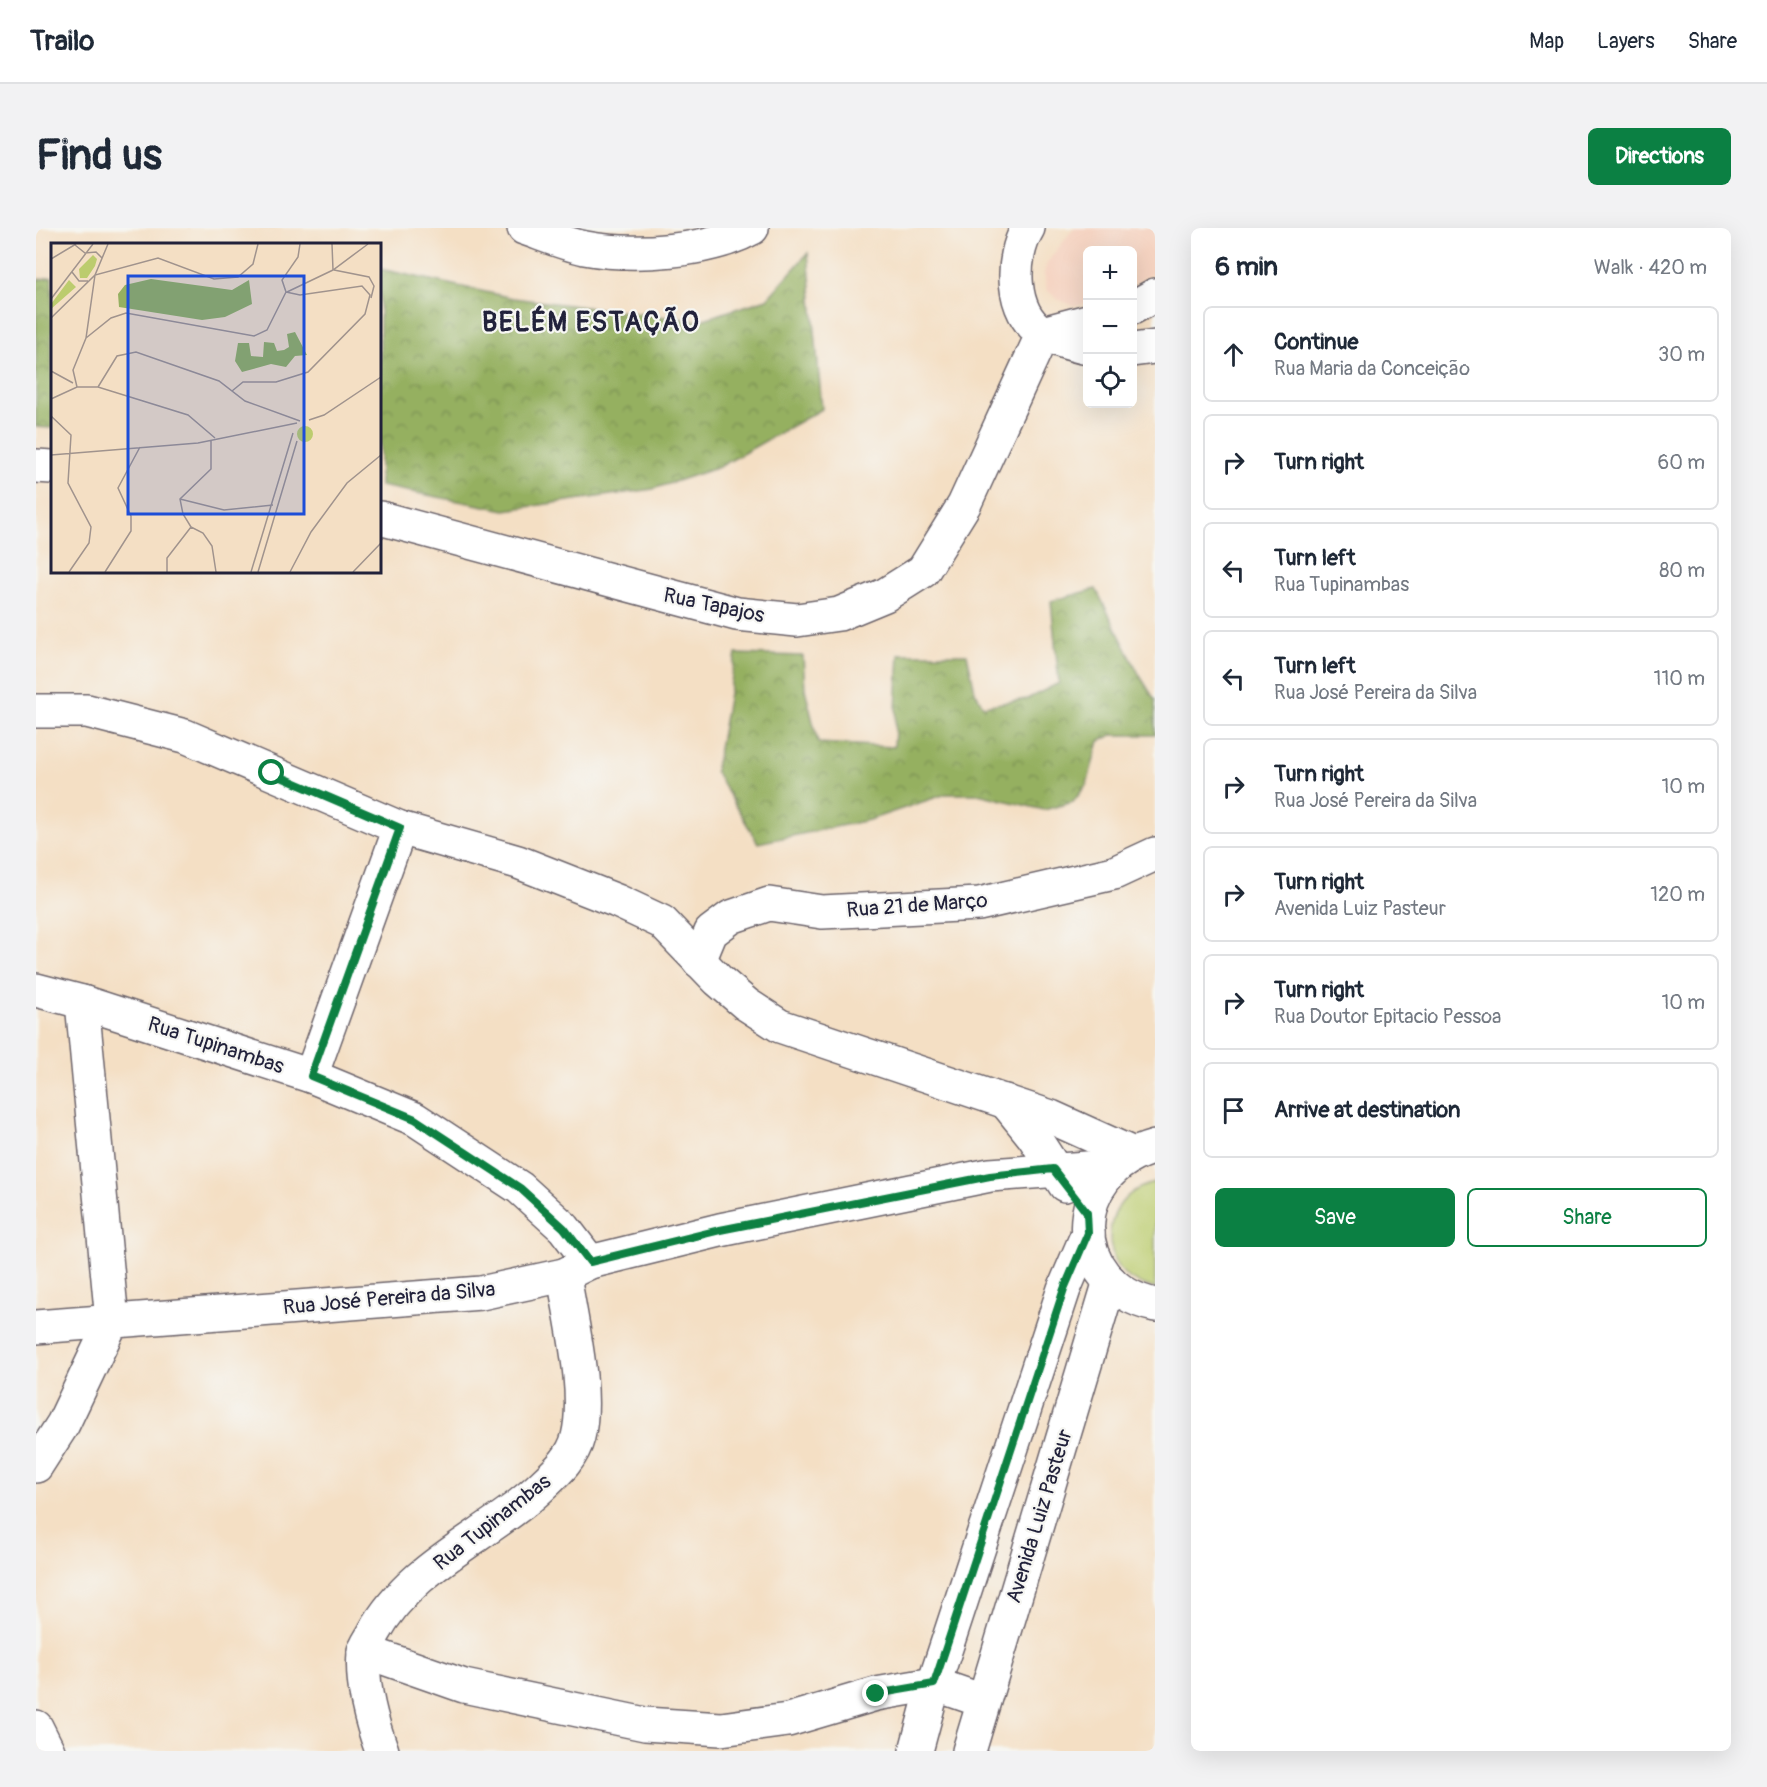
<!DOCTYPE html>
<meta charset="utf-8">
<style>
body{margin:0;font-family:Pangolin,sans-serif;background:#f2f2f3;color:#1f2937}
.controls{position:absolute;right:18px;top:18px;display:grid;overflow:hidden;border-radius:9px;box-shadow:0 6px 24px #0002}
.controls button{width:54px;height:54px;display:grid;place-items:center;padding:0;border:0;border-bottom:2px solid #e0e1e3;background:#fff;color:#1f2937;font:30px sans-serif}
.stop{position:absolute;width:18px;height:18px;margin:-14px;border:4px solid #0b8043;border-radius:50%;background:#fff}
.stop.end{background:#0b8043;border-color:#fff;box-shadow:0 2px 6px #0008}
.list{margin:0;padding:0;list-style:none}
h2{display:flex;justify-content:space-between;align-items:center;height:78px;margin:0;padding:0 24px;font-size:26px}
h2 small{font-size:20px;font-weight:400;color:#747a83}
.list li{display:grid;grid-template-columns:39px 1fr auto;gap:18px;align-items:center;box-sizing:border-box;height:96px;margin:0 12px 12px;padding:0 12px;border:2px solid #e0e1e3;border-radius:9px}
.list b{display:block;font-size:22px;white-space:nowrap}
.list p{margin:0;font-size:20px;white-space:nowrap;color:#747a83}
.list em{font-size:20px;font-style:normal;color:#747a83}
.actions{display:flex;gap:12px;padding:18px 24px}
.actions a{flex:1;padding:14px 0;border:2px solid #0b8043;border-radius:9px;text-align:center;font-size:21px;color:#0b8043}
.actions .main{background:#0b8043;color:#fff}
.icon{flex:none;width:33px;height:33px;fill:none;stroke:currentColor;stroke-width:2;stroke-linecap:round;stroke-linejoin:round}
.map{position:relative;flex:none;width:1119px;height:1523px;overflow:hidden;border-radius:9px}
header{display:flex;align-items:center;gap:36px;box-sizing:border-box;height:84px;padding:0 30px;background:#fff;border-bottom:2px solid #e0e1e3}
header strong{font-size:28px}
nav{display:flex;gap:33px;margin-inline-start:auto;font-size:21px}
.intro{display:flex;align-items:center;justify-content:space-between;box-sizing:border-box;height:144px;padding:0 36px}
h1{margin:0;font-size:42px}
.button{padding:15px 27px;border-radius:9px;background:#0b8043;color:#fff;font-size:21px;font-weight:700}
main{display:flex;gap:36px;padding:0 36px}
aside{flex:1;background:#fff;border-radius:9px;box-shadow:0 6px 24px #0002}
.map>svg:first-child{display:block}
</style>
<header>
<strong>Trailo</strong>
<nav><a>Map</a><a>Layers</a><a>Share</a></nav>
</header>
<div class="intro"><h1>Find us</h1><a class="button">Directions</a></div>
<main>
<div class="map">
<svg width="1119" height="1523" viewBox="0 0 1119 1523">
<defs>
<pattern id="forest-crowns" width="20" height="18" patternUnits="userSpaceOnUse" patternTransform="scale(1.5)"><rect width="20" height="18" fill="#95b061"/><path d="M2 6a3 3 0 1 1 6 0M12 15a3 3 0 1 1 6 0" fill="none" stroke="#798f51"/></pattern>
</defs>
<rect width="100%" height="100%" fill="#f6f6f2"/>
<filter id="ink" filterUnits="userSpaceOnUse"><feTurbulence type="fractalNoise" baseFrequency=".0167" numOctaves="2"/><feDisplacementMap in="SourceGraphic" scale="12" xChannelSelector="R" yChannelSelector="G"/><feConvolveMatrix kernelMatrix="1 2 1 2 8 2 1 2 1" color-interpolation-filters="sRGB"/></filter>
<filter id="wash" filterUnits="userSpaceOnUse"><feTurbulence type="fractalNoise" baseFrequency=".008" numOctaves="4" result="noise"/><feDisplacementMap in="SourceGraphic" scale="24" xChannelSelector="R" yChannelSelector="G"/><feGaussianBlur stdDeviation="1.35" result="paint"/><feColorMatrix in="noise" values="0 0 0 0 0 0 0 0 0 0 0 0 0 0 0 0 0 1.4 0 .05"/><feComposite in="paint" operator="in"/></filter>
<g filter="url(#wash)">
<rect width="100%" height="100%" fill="#f4dfc4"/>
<!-- built -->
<path fill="#f5d3c1" d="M1038,0H1119V44L1097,56L1096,22H1052L1051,75L1040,78L1023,72L1011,62L1008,45L1011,35Z"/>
<!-- green -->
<path fill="#bccc6e" stroke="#6f7754" stroke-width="1.5" d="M1119,955V1061C1110,1057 1096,1054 1089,1047C1060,1014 1075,963 1119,955Z"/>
<!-- forest -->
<g fill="url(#forest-crowns)" stroke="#5c694e" stroke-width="1.5">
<path d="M772,25L786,181L683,239L617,261L469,282L344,258V41L477,70L662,93L731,71Z"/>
<path d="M16,49V200L0,199V52Z"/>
<path d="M1060,361L1104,448L1119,472V507H1076L1063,513L1051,556L1037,574L1008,582L942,566H910L833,592L722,615L679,543L700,426L767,428L769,461L782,515L858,519L863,426H931L939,463L947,478L991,471L1023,455L1015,373Z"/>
</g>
</g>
<g filter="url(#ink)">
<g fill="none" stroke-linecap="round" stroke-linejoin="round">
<defs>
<g id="minor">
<path d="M488,0C508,7 529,16 549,20C597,29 673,24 716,0"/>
<path d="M992,0C974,30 974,85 1007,105C1019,112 1038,117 1052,120"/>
<path d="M1096,80L1119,67"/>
<path d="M1007,105L1052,93"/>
<path d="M1096,122L1119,119"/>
<path d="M0,238L16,239"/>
<path d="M344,290L701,386L761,392L803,386L849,367L887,343L928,277L1007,105"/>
<path d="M0,483H51L149,508L364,600L482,634L581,673L626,694L682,752L710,776L744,798L1015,889L1097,926"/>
<path d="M663,733L675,704L695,689L733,676L786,684L943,676L1078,645L1119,626"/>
<path d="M0,762L46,774L275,848L379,891L484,960L528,1000L554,1034"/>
<path d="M275,848L364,600"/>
<path d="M969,873L998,909L1029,957"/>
<path d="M1119,919C1029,943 1029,1057 1119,1077"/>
<path d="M0,1099L445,1065L528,1047L554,1034L684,1002L954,947L1079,938"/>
<path d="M0,1238L27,1196L76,1093L46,774"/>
<path d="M328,1423L428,1458L609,1496L685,1501L752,1492L840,1466L898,1456L947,1473"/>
<path d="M0,1499L12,1523"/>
<path d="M346,1523C335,1493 325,1458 328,1425C329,1418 335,1411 338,1405C375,1336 454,1308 508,1256C522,1243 537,1229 542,1209C553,1164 535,1094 528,1047"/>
<path d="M880,1523L898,1456L1028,1061L1052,1005"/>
<path d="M933,1523L1074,1053"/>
</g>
</defs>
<!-- minor casing -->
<use href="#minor" stroke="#6c646b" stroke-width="36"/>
<!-- minor -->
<use href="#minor" stroke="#fff" stroke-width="33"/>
</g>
</g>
<g fill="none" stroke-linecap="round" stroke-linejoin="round" filter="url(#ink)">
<!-- route -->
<path stroke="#0b8043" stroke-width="8" d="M236,545L364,600L275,848L379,891L484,960L528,1000L554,1034L684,1002L954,948L1017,941L1051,985L1052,1005L1028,1061L898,1456L840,1466"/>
</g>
<g text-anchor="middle" stroke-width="4.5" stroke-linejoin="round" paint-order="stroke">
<!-- street labels -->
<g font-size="21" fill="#22223b" stroke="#f6f6f2">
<text transform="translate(678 377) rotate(12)" y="7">Rua Tapajos</text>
<text transform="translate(881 677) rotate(-4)" y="7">Rua 21 de Março</text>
<text transform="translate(180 817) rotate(18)" y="7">Rua Tupinambas</text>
<text transform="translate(353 1070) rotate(-5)" y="7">Rua José Pereira da Silva</text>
<text transform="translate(1003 1288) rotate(-73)" y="7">Avenida Luiz Pasteur</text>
<text transform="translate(456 1294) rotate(-38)" y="7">Rua Tupinambas</text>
</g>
<!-- district labels -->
<g font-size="27" font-weight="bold" letter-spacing="1.5" fill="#22223b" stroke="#f6f6f2">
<text x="555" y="103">BELÉM ESTAÇÃO</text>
</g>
</g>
<!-- overview -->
<g transform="translate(15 15)">
<rect width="330" height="330" fill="#f4dfc4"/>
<path d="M42,12L46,16L44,23L36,35H29L28,26ZM18,37L25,44L0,66V61ZM246 191a8 8 0 1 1 16 0a8 8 0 1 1-16 0Z" fill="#bccc6e"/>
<path d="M100,36L181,47L198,37L201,61L174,74L151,77L68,64L67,51L74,42ZM244,89L256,112L244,113L235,124L220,121L191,129L184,118L187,100H198L200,113L212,114L213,99L223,100L226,108L233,107L238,104L236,91Z" fill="#95b061"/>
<path fill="none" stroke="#a0938d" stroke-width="1.5" d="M281,1L282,27M24,2L34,10L45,9L51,15M0,16L25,1M283,27L318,34L323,43L320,55M21,29L28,38H37M235,49L231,37L247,14L249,1M236,49L282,27L317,1M0,56L42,1M0,75L44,32L57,1M35,95L60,75L75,70L203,93L216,87L235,49M0,128L22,140M26,144L22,127L35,95L44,32L107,15L163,36L187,34L202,21L207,1M47,144L66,113L85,109L168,138L194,158L249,178M181,148L192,139H225L257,129L314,71L319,52L311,43L249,52L235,49M0,156L26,144H47L137,172L164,195M0,173L20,192L17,240L40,284L38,300L18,329M258,177L273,172L330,134M0,212L147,200L246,180M129,256L173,267L222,262M140,284L132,271L129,256L160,226V197M140,284L152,290L161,303L165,329M54,329L80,288V273L67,245L89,204M116,329V315L140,284M200,329L242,190M207,329L246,198M239,329L260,289L296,240L330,212M302,329L330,300"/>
<path fill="#1d4ed8" fill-opacity="0.15" stroke="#1d4ed8" stroke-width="3" d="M77,33H253V271H77Z"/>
<rect width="330" height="330" fill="none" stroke="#22223b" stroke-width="3"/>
</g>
</svg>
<div class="controls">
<button>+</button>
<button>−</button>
<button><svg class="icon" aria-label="locate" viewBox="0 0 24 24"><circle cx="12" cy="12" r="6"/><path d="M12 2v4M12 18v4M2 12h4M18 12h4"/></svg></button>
</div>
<div class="stop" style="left:236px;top:545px"></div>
<div class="stop end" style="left:840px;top:1466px"></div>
</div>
<aside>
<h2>6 min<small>Walk · 420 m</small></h2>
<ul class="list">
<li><svg class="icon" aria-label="ahead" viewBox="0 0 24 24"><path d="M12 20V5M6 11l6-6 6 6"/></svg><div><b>Continue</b><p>Rua Maria da Conceição</p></div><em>30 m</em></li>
<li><svg class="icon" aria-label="right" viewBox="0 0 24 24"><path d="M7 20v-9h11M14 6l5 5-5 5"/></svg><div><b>Turn right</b></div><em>60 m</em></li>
<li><svg class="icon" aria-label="left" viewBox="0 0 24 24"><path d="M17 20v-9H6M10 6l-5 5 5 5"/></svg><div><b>Turn left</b><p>Rua Tupinambas</p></div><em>80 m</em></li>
<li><svg class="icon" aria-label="left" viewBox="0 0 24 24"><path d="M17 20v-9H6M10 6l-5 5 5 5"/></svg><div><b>Turn left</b><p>Rua José Pereira da Silva</p></div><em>110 m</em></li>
<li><svg class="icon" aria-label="right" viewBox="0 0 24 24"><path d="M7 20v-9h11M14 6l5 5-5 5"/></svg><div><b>Turn right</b><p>Rua José Pereira da Silva</p></div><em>10 m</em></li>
<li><svg class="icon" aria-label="right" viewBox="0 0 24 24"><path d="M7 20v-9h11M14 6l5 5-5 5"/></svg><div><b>Turn right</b><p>Avenida Luiz Pasteur</p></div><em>120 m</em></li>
<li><svg class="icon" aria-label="right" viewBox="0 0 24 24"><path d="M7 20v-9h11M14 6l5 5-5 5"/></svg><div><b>Turn right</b><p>Rua Doutor Epitacio Pessoa</p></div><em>10 m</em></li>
<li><svg class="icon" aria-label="arrive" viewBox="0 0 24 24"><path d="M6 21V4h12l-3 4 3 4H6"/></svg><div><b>Arrive at destination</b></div></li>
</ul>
<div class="actions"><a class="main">Save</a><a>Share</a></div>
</aside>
</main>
